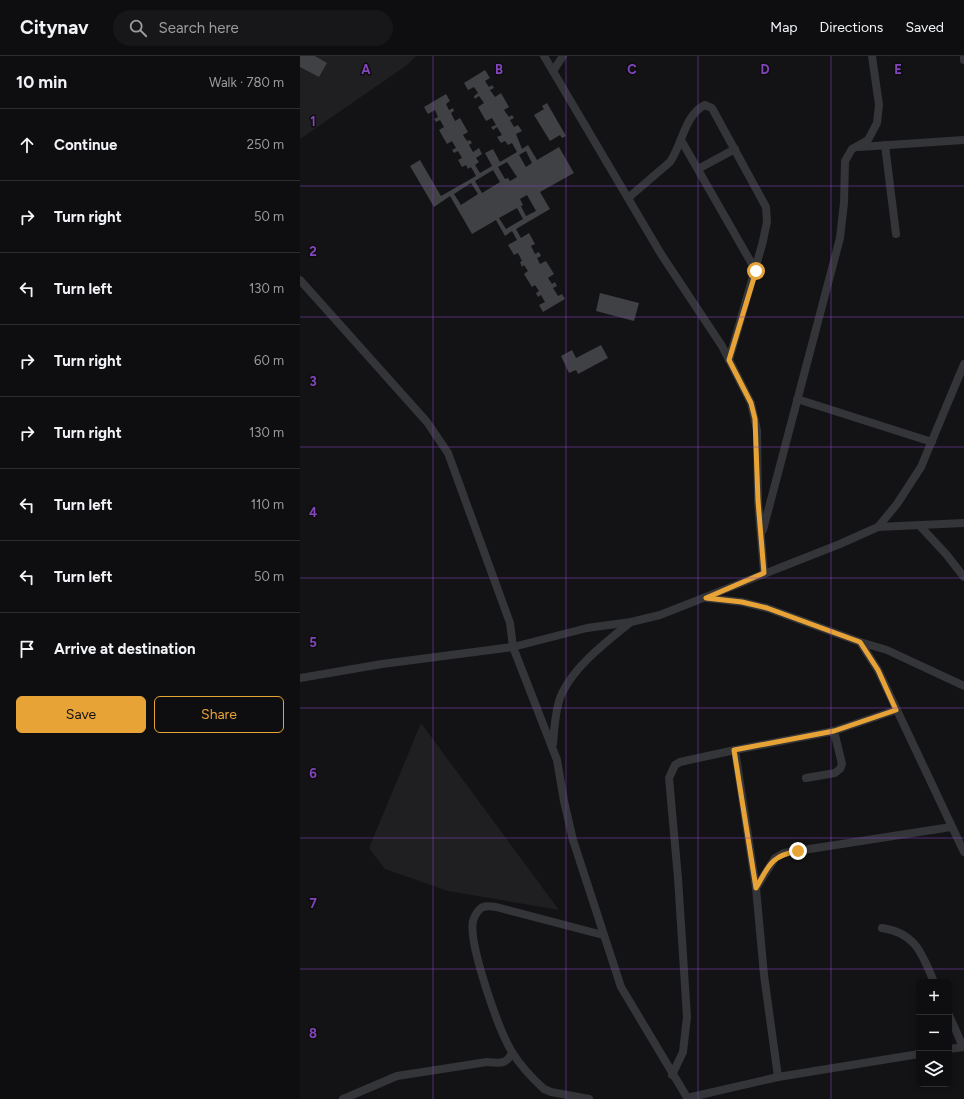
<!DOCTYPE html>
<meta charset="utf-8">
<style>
body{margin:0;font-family:Figtree,sans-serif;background:#171719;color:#f1f3f6}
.controls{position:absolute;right:12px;bottom:12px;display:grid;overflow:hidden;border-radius:6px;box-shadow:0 2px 6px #0003}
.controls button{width:36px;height:36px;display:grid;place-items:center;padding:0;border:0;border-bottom:1px solid #2e2e30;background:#0e0e10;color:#f1f3f6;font:20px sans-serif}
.stop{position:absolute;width:12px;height:12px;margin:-9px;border:3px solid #e8a337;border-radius:50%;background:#fff}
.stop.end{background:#e8a337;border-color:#fff;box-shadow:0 1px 4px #0008}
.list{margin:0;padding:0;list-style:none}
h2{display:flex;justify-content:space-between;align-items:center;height:52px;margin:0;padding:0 16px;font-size:17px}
h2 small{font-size:13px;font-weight:400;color:#9b9c9f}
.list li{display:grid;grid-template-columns:26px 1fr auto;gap:12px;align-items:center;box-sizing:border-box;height:72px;padding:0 16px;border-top:1px solid #2e2e30}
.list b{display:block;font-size:15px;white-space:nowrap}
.list em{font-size:13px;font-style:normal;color:#9b9c9f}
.actions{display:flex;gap:8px;padding:12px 16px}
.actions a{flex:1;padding:9px 0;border:1px solid #e8a337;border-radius:6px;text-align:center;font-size:14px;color:#e8a337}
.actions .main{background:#e8a337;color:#111}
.icon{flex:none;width:22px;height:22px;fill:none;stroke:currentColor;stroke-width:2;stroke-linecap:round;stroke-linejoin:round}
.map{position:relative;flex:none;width:664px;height:1043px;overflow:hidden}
header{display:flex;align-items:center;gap:24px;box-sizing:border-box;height:56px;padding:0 20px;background:#0e0e10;border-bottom:1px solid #2e2e30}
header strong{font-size:19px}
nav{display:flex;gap:22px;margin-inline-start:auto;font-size:14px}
.search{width:280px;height:36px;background:#171719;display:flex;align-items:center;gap:10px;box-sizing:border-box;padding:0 14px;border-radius:22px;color:#9b9c9f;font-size:15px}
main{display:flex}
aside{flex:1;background:#0e0e10}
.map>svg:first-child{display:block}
</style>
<header>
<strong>Citynav</strong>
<div class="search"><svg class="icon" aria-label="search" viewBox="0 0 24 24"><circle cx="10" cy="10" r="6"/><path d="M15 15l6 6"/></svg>Search here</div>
<nav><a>Map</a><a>Directions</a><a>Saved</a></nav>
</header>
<main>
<aside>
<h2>10 min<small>Walk · 780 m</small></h2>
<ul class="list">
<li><svg class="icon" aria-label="ahead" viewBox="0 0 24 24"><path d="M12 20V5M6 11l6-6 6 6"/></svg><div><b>Continue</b></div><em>250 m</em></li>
<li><svg class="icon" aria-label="right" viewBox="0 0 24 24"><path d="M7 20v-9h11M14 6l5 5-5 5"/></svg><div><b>Turn right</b></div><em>50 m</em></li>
<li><svg class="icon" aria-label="left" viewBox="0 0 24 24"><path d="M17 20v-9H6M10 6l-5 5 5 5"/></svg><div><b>Turn left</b></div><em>130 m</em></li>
<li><svg class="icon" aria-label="right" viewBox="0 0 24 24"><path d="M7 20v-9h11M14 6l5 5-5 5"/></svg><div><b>Turn right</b></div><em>60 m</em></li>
<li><svg class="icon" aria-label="right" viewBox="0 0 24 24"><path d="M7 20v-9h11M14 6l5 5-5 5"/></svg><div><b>Turn right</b></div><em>130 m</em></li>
<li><svg class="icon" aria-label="left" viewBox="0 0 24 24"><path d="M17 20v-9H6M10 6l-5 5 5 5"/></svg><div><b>Turn left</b></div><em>110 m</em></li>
<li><svg class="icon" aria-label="left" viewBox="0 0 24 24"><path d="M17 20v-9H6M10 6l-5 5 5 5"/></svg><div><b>Turn left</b></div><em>50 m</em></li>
<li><svg class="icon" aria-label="arrive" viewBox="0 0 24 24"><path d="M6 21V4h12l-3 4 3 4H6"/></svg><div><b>Arrive at destination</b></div></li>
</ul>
<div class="actions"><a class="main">Save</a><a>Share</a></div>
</aside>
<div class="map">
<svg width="664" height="1043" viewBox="0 0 664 1043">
<rect width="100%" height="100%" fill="#131315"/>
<!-- built -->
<g fill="#1f1f21">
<path d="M0,0H116L107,9L0,83Z"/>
<path d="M121,667L259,854L148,835L85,813L69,792Z"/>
</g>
<!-- building -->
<g fill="#3f4144" fill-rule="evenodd">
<path d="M0,0H15L27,7L19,21L0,11Z"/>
<path d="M185,14L190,22L185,25L189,31L192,29L194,32L190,34L195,41L201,37L209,51L204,54L209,61L212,59L214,62L210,64L214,71L218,69L222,75L216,78L222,93L228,89L237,104L259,91L274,117L240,136L250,153L216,173L221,182L229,177L235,188L231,190L235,198L239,196L241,200L237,202L240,208L246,205L254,218L248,222L252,228L255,226L257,230L253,232L258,240L262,238L265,243L243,256L239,249L245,246L241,239L238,241L236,237L239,235L235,229L232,231L224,218L228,215L224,209L222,211L220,206L222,205L218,197L214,199L208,189L217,184L212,175L205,180L196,164L172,178L150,140L134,151L110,110L120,104L141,140L176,120L171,111L168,113L166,109L162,111L158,104L162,102L158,95L154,97L152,94L156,92L152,85L147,88L139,74L144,71L140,64L136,66L134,63L138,61L135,54L128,58L124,51L146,38L150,45L146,48L149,54L153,52L154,55L151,57L155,65L160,62L168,76L163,79L167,85L170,84L172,87L169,89L173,96L179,92L182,98L176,102L179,106L175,109L180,117L192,110L185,97L193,93L200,106L217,96L212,87L208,89L205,85L201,87L197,81L202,79L197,71L193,74L191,71L196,69L192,62L186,65L178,51L184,47L179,40L175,43L174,41V40L178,37L174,31L168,34L164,27ZM226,95L232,107L226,111L219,99ZM207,106L217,121L210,125L208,122L205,123L198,111ZM193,114L200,126L182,137L175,125ZM171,127L178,138L161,149L154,138ZM227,139L236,155L226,160L221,150L223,149L220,143ZM217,152L223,163L206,173L199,162Z"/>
<path d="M247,47L266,80L262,82L260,79L250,85L234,59L244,53L242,50Z"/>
<path d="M300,237L339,247L334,265L296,255Z"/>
<path d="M301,289L308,302L278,318L276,314L269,317L261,300L272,294L276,302Z"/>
</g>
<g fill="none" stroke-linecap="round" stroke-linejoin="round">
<!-- street -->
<g stroke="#343539" stroke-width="8">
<path d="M244,0L361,198L422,290L451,347L457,374L458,445L464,517"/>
<path d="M664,0V4"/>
<path d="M253,15L263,0"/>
<path d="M381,84L456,215"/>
<path d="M585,89L596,178"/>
<path d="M559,91L664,84"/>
<path d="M398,113L435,93"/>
<path d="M328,142L370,106C382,89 385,58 405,49L412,52L466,151L467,166L462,189L429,304"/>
<path d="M0,224L127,366L148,397L210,567L213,591L257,704L264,745L273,784L321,931L388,1043"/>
<path d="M497,343L632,386"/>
<path d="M619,469L646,498L664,521"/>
<path d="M578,471L664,467"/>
<path d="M463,474L540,182L544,147L545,105L552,93L568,84L577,67L579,49L572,0"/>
<path d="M407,542L442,546L467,552L560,586L578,614L664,796"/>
<path d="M560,586L587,594L664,630"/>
<path d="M0,622L82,608L213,591L287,572L331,566L360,559L540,488L578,471L597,448L621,411L664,308"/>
<path d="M253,688C254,673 255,659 259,645C269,614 306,586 331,566"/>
<path d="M506,722L535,717L540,713L542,708L534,675"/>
<path d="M456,832L475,802L484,797L651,771"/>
<path d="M582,872C616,877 622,898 634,926"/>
<path d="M649,959L663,991"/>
<path d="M649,993L664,991"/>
<path d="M372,1019L383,996L387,961L378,822L369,722L375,709L380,706L435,694"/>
<path d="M478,1021L464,919L456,832L435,694L534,675L596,654"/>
<path d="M387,1042L478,1021L619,998"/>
<path d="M43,1043L97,1020L187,1006C199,1007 206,1009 212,997"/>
<path d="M289,1043L251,1036L244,1033C233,1023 220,1009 212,996C199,975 168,887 173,865C174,862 177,856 179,854C183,849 190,850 196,851L303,879"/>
</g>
</g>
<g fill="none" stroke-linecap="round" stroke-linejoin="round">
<!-- route -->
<path stroke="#e8a337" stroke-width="5" d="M456,215L429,304L451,347L455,363L458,445L464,517L406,542L442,546L467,552L560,586L578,614L596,654L534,675L434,694L456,832C469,810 470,800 498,795"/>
</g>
<!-- grid -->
<path fill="none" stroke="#8345bd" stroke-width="1" stroke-opacity="0.55" d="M133,0V1043M266,0V1043M398,0V1043M531,0V1043M0,130H664M0,261H664M0,391H664M0,522H664M0,652H664M0,782H664M0,913H664"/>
<g font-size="13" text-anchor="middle" font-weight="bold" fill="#8345bd" stroke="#0e0e0f" stroke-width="3" stroke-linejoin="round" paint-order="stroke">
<text x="66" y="18">A</text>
<text x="199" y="18">B</text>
<text x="332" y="18">C</text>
<text x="465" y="18">D</text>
<text x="598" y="18">E</text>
<text x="13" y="70">1</text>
<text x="13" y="200">2</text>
<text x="13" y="330">3</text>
<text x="13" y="461">4</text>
<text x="13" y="591">5</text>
<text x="13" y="722">6</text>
<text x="13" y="852">7</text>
<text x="13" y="982">8</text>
</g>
</svg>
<div class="controls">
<button>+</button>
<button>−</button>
<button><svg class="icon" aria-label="layers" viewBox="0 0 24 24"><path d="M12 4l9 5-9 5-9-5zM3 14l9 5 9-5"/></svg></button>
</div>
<div class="stop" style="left:456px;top:215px"></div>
<div class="stop end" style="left:498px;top:795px"></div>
</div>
</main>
